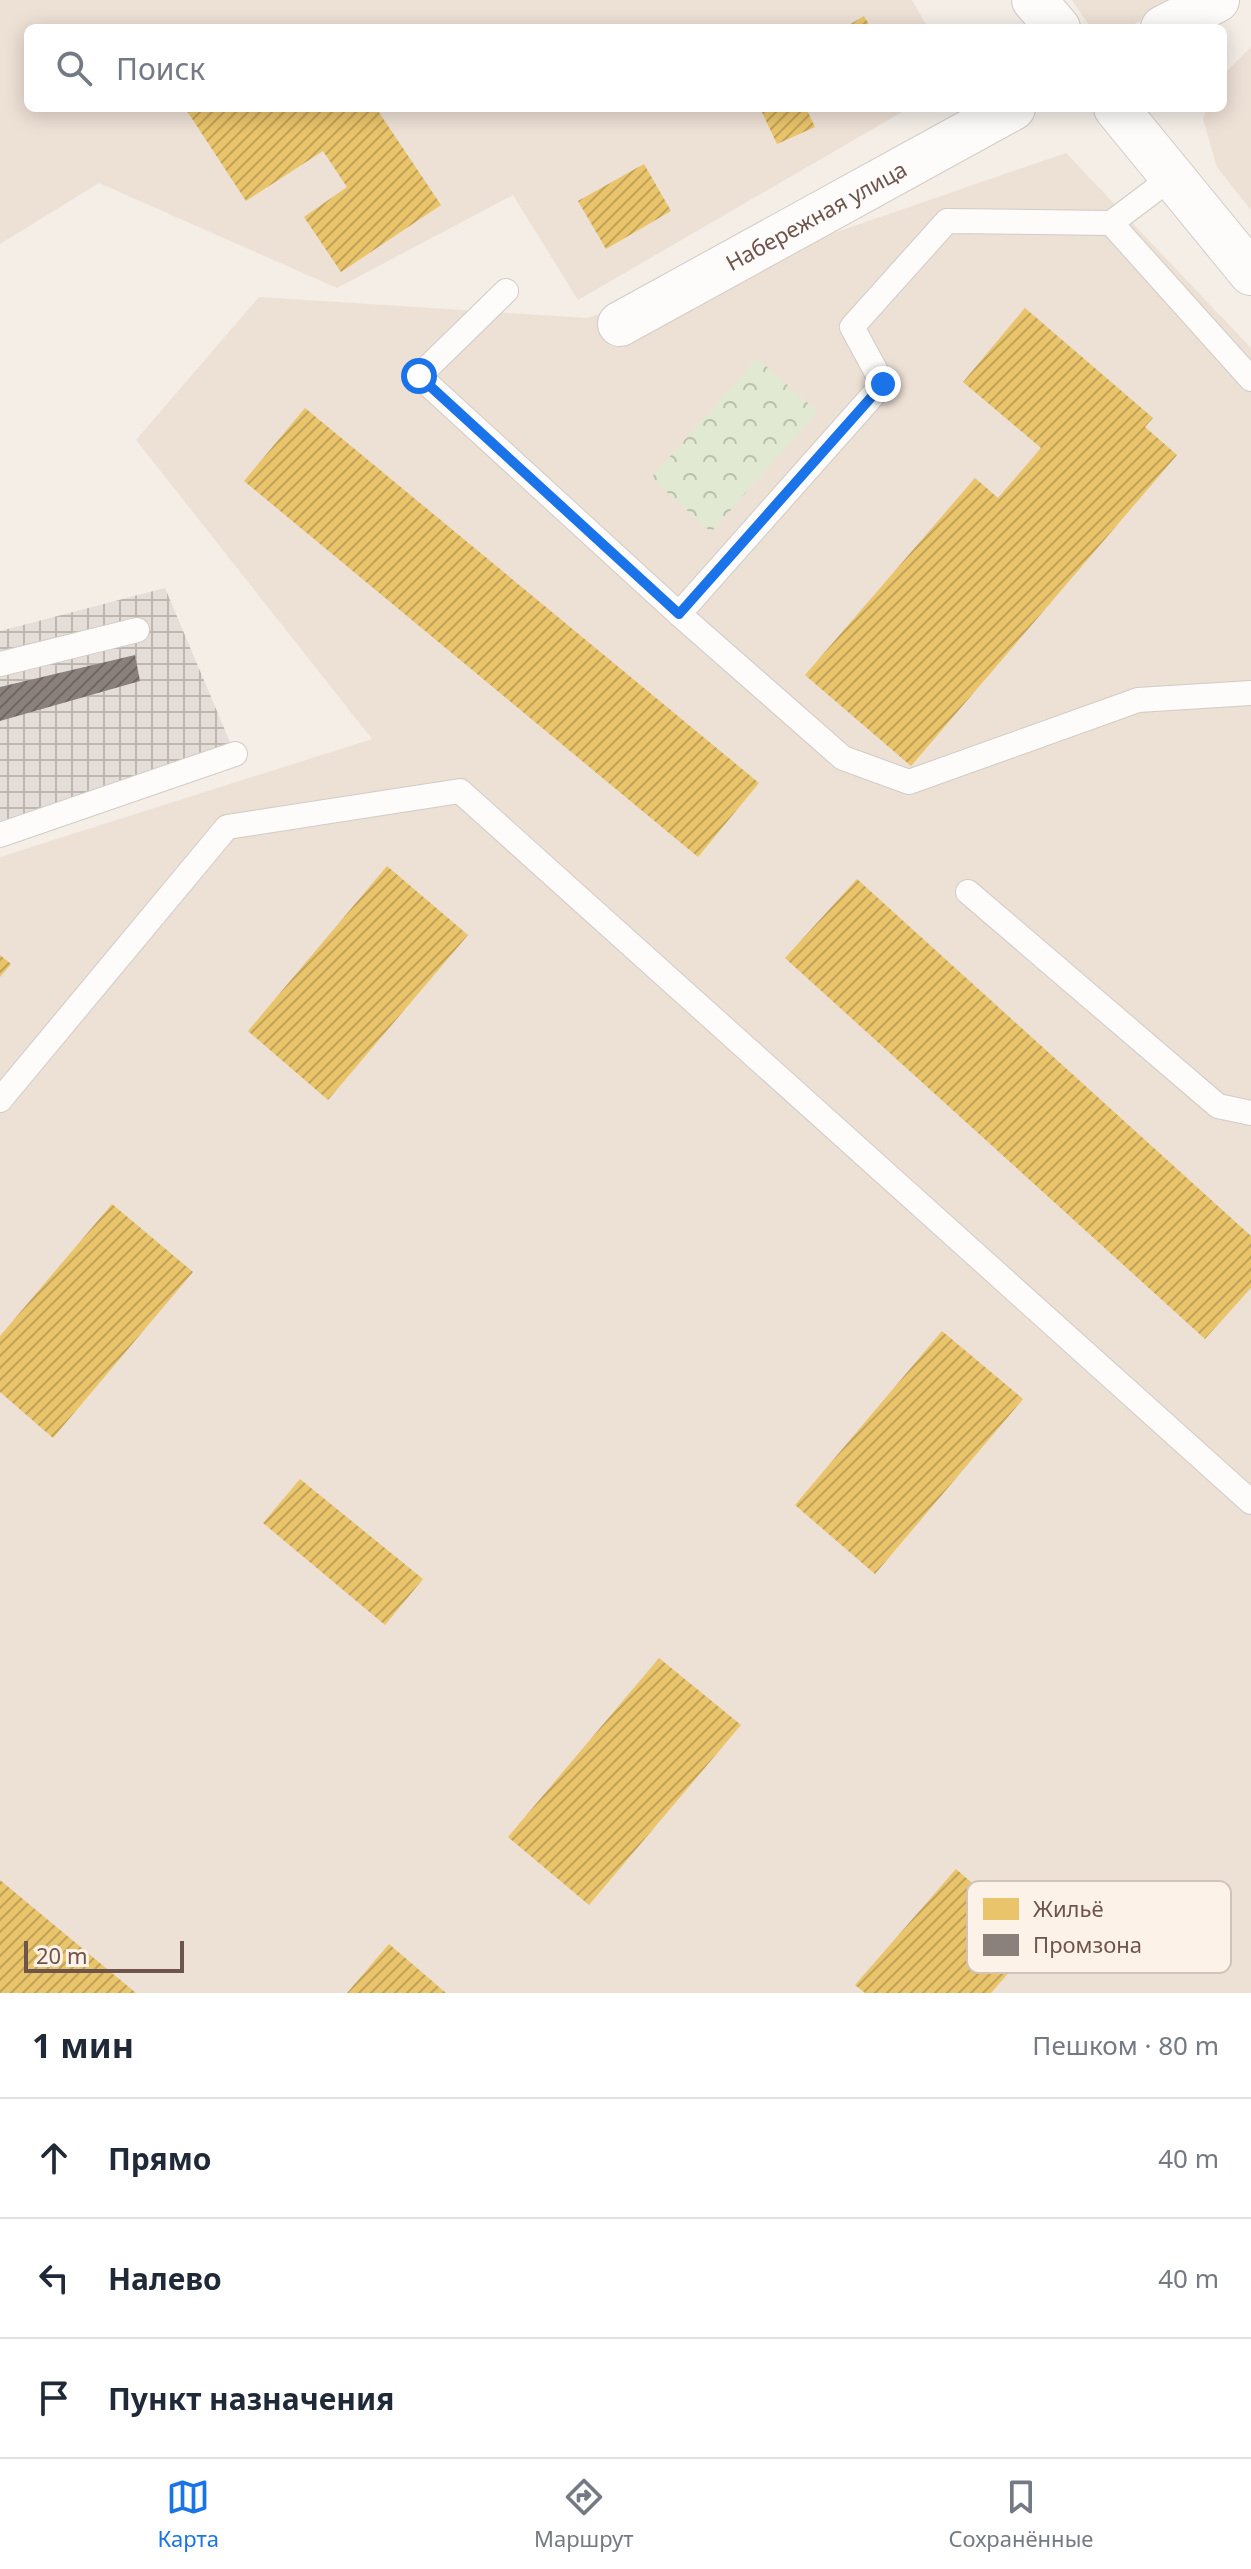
<!DOCTYPE html>
<html lang="ru">
<meta charset="utf-8">
<style>
body{margin:0;font-family:"Noto Sans",sans-serif;background:#f2f2f3;color:#1f2937}
.scale{position:absolute;left:24px;bottom:20px;width:160px;box-sizing:border-box;padding-left:8px;border:4px solid #6e544b;border-top:0;font-size:22px;line-height:28px;white-space:nowrap;color:#6e544b;-webkit-text-stroke:6px #fdf2e7;paint-order:stroke}
.stop{position:absolute;width:24px;height:24px;margin:-18px;border:6px solid #1a73e8;border-radius:50%;background:#fff}
.stop.end{background:#1a73e8;border-color:#fff;box-shadow:0 2px 8px #0008}
.list{margin:0;padding:0;list-style:none}
h2{display:flex;justify-content:space-between;align-items:center;height:104px;margin:0;padding:0 32px;font-size:34px}
h2 small{font-size:26px;font-weight:400;color:#747a83}
.list li{display:grid;grid-template-columns:52px 1fr auto;gap:24px;align-items:center;box-sizing:border-box;height:120px;padding:0 32px;border-top:2px solid #e0e1e3}
.list b{display:block;font-size:30px;white-space:nowrap}
.list em{font-size:26px;font-style:normal;color:#747a83}
.icon{flex:none;width:44px;height:44px;fill:none;stroke:currentColor;stroke-width:2;stroke-linecap:round;stroke-linejoin:round}
.map{position:relative;flex:none;width:1251px;height:1993px;overflow:hidden}
.search{position:absolute;background:#fff;box-shadow:0 4px 20px #0003;left:24px;right:24px;top:24px;height:88px;display:flex;align-items:center;gap:20px;box-sizing:border-box;padding:0 28px;border-radius:12px;color:#747a83;font-size:30px}
.sheet{height:464px;background:#fff}
nav{display:flex;justify-content:space-around;align-items:center;box-sizing:border-box;height:112px;border-top:2px solid #e0e1e3;background:#fff;font-size:22px;color:#747a83}
nav a{display:grid;justify-items:center;gap:4px}
nav .on{color:#1a73e8}
.map>svg:first-child{display:block}
</style>
<div class="map">
<svg width="1251" height="1993" viewBox="0 0 1251 1993">
<defs>
<pattern id="industrial-grid" width="8" height="8" patternUnits="userSpaceOnUse" patternTransform="scale(2)"><rect width="8" height="8" fill="#e5ded8"/><path d="M0 4h8M4 0v8" fill="none" stroke="#beb7b1"/></pattern>
<pattern id="park-crowns" width="20" height="18" patternUnits="userSpaceOnUse" patternTransform="scale(2)"><rect width="20" height="18" fill="#e2e9d3"/><path d="M2 6a3 3 0 1 1 6 0M12 15a3 3 0 1 1 6 0" fill="none" stroke="#bbbfad"/></pattern>
<pattern id="homes-hatch" width="6" height="6" patternUnits="userSpaceOnUse" patternTransform="scale(2)"><rect width="6" height="6" fill="#e9c46a"/><path d="M-1 1l2-2M0 6l6-6M5 7l2-2" fill="none" stroke="#c1a259"/></pattern>
<pattern id="industry-hatch" width="6" height="6" patternUnits="userSpaceOnUse" patternTransform="scale(2)"><rect width="6" height="6" fill="#8a817c"/><path d="M-1 1l2-2M0 6l6-6M5 7l2-2" fill="none" stroke="#706762"/></pattern>
</defs>
<rect width="100%" height="100%" fill="#f4eee7"/>
<!-- residential -->
<g fill="#ede0d5">
<path d="M0,0H912L928,28H28V108H909L578,300L513,195L337,288L99,183L0,244Z"/>
<path d="M1072,0H1180L1127,28H1091Z"/>
<path d="M1251,47V210L1217,167L1203,119L1207,108H1223V75Z"/>
<path d="M1066,153L1251,348V1993H0V857L372,739L136,440L259,297L587,318Z"/>
</g>
<!-- industrial -->
<path fill="url(#industrial-grid)" d="M165,588L235,754L0,835V631Z"/>
<!-- park -->
<path fill="url(#park-crowns)" d="M757,358L818,412L711,532L651,478Z"/>
<!-- homes -->
<g fill="url(#homes-hatch)">
<path d="M864,16L871,28H844Z"/>
<path d="M192,108H376L441,205L341,272L304,217L347,187L323,151L246,201L187,111Z"/>
<path d="M760,108H806L815,127L777,144Z"/>
<path d="M644,164L671,211L606,249L578,201Z"/>
<path d="M1025,308L1153,418L1145,427L1177,455L911,766L805,675L975,478L998,498L1041,448L963,382Z"/>
<path d="M305,408L759,783L698,857L244,481Z"/>
<path d="M387,866L468,935L328,1100L248,1031Z"/>
<path d="M857,879L1251,1236V1288L1205,1339L785,958Z"/>
<path d="M0,955L11,964L0,977Z"/>
<path d="M112,1204L193,1272L53,1438L0,1392V1336Z"/>
<path d="M942,1331L1023,1399L875,1574L795,1505Z"/>
<path d="M300,1479L423,1579L385,1625L263,1523Z"/>
<path d="M659,1658L741,1725L589,1905L508,1837Z"/>
<path d="M956,1869L1037,1940L991,1993H865L855,1985Z"/>
<path d="M0,1880L136,1993H0Z"/>
<path d="M389,1944L446,1993H347Z"/>
</g>
<!-- industry -->
<path fill="url(#industry-hatch)" d="M135,655L140,681L0,721V687Z"/>
<g fill="none" stroke-linecap="round" stroke-linejoin="round">
<defs>
<g id="service">
<path d="M1111,223L1251,379"/>
<path d="M506,291L419,376L679,614L843,758L909,782L1138,700L1251,693"/>
<path d="M679,614L883,384L852,327L947,221L1111,223L1172,177"/>
<path d="M0,664L137,630"/>
<path d="M0,835L235,754"/>
<path d="M968,892L1218,1106L1251,1113"/>
<path d="M0,1100L227,827L460,791L1251,1502"/>
</g>
<g id="minor">
<path d="M1034,0L1058,28"/>
<path d="M1163,28L1217,0"/>
<path d="M1116,108L1251,273"/>
<path id="s1" d="M620,324L1013,108"/>
</g>
</defs>
<!-- service casing -->
<use href="#service" stroke="#d2cbc6" stroke-width="26"/>
<!-- minor casing -->
<use href="#minor" stroke="#d2cbc6" stroke-width="46"/>
<!-- service -->
<use href="#service" stroke="#fdfcfb" stroke-width="24"/>
<!-- minor -->
<use href="#minor" stroke="#fdfcfb" stroke-width="44"/>
</g>
<g fill="none" stroke-linecap="round" stroke-linejoin="round">
<!-- route -->
<path stroke="#1a73e8" stroke-width="10" d="M419,376L679,614L883,384"/>
</g>
<g text-anchor="middle" stroke-width="8" stroke-linejoin="round" paint-order="stroke">
<!-- street labels -->
<g font-size="22" fill="#6e544b" stroke="#fdf2e7">
<text dy="8" stroke="none"><textPath href="#s1" startOffset="224">Набережная улица</textPath></text>
</g>
</g>
<!-- legend -->
<rect x="967" y="1881" width="264" height="92" rx="12" fill="#fdf2e7" stroke="#d2c3b8" stroke-width="2"/>
<rect x="983" y="1898" width="36" height="22" fill="#e9c46a"/>
<rect x="983" y="1934" width="36" height="22" fill="#8a817c"/>
<g font-size="22" fill="#6e544b">
<text x="1033" y="1917">Жильё</text>
<text x="1033" y="1953">Промзона</text>
</g>
</svg>
<div class="scale">20 m</div>
<div class="stop" style="left:419px;top:376px"></div>
<div class="stop end" style="left:883px;top:384px"></div>
<div class="search"><svg class="icon" aria-label="search" viewBox="0 0 24 24"><circle cx="10" cy="10" r="6"/><path d="M15 15l6 6"/></svg>Поиск</div>
</div>
<section class="sheet">
<h2>1 мин<small>Пешком · 80 m</small></h2>
<ul class="list">
<li><svg class="icon" aria-label="ahead" viewBox="0 0 24 24"><path d="M12 20V5M6 11l6-6 6 6"/></svg><div><b>Прямо</b></div><em>40 m</em></li>
<li><svg class="icon" aria-label="left" viewBox="0 0 24 24"><path d="M17 20v-9H6M10 6l-5 5 5 5"/></svg><div><b>Налево</b></div><em>40 m</em></li>
<li><svg class="icon" aria-label="arrive" viewBox="0 0 24 24"><path d="M6 21V4h12l-3 4 3 4H6"/></svg><div><b>Пункт назначения</b></div></li>
</ul>
</section>
<nav>
<a class="on"><svg class="icon" aria-label="map" viewBox="0 0 24 24"><path d="M3 6l6-2 6 2 6-2v14l-6 2-6-2-6 2zM9 4v14M15 6v14"/></svg>Карта</a>
<a><svg class="icon" aria-label="directions" viewBox="0 0 24 24"><path d="M12 3l9 9-9 9-9-9zM9 14v-3h6M13 9l2 2-2 2"/></svg>Маршрут</a>
<a><svg class="icon" aria-label="saved" viewBox="0 0 24 24"><path d="M7 4h10v16l-5-4-5 4z"/></svg>Сохранённые</a>
</nav>
